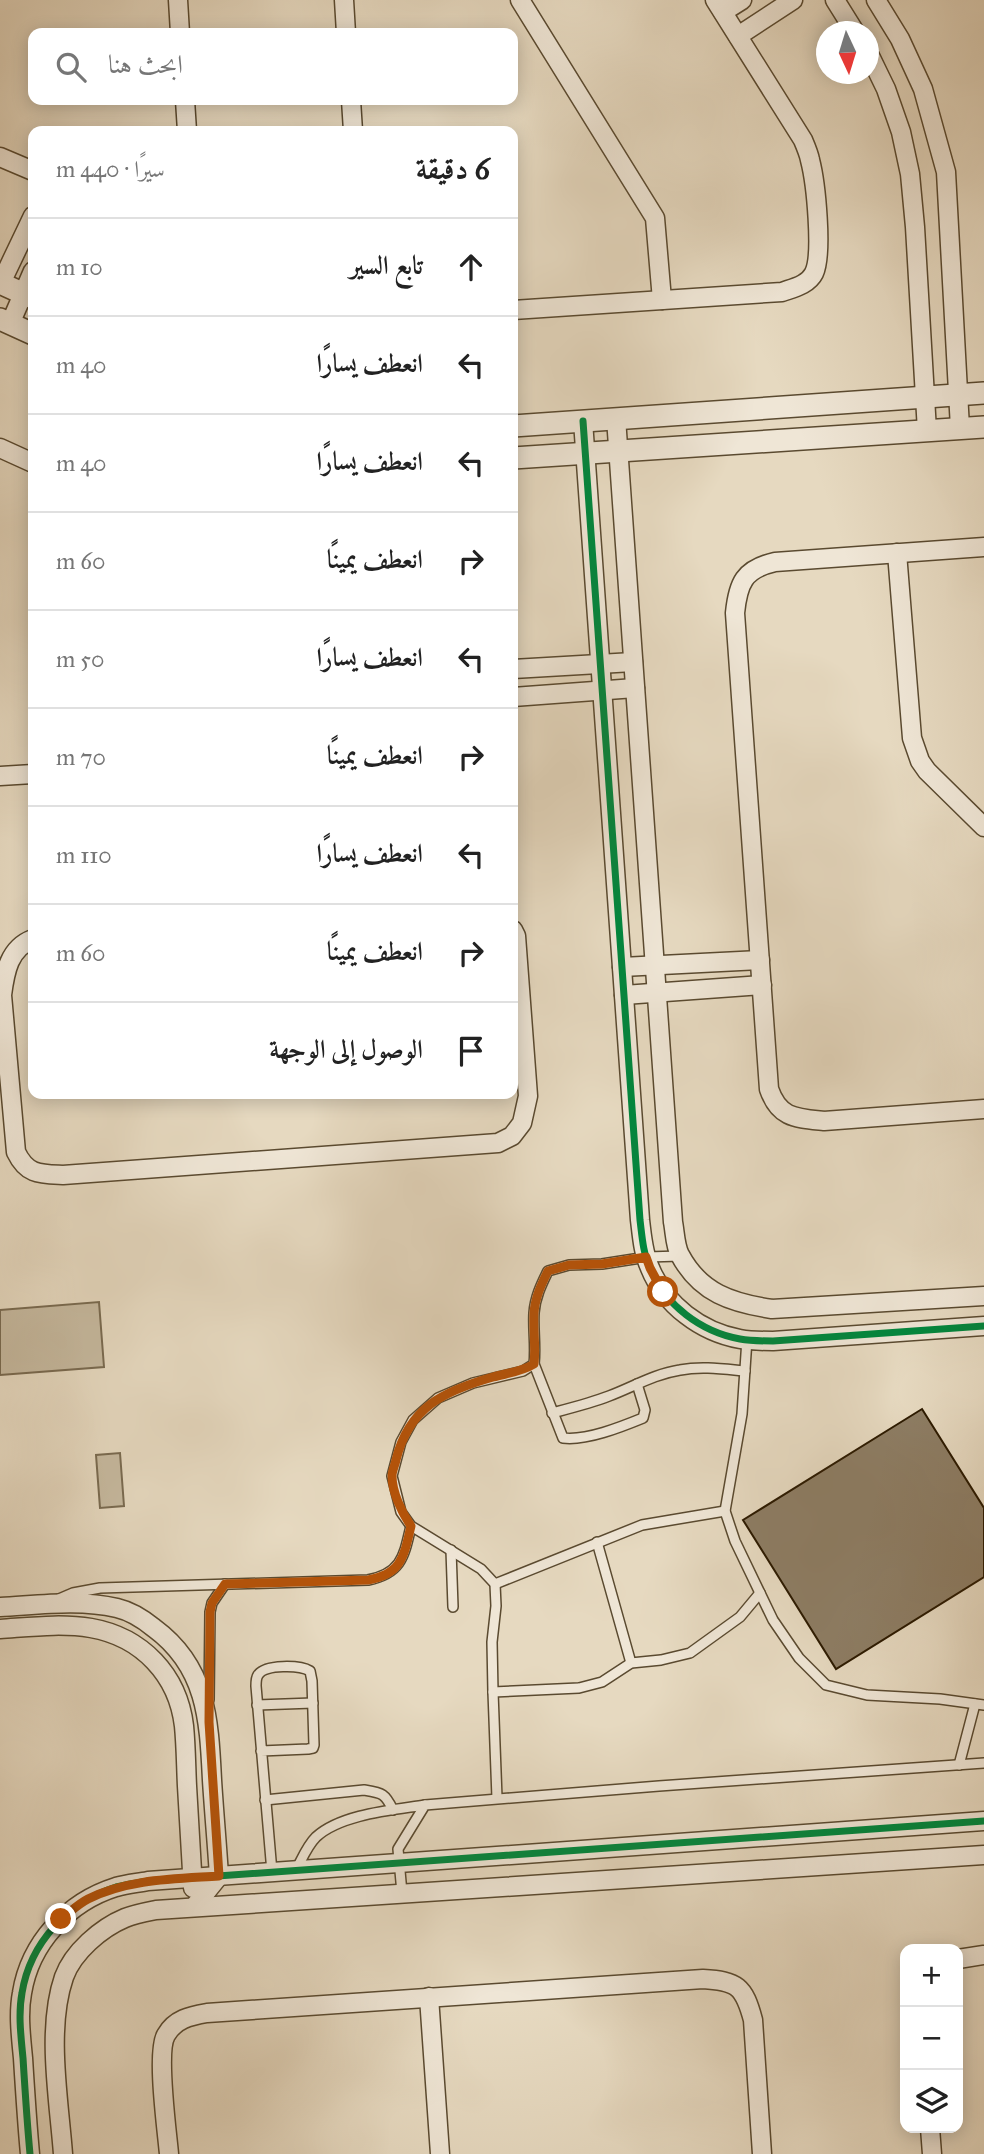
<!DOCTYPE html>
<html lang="ar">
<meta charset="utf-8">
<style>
body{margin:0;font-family:"IM FELL Great Primer",Amiri,serif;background:#f2f2f2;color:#222;direction:rtl}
.controls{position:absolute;right:21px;bottom:21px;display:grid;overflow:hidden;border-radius:14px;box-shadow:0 4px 18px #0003}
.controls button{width:63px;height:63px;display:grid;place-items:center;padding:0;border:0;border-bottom:2px solid #e0e0e0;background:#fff;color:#222;font:35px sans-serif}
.compass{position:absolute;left:816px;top:21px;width:63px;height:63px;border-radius:50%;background:#fff;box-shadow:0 4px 18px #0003;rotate:176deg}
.stop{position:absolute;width:21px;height:21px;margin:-16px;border:5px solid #b45309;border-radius:50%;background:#fff}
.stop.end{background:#b45309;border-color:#fff;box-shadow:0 2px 7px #0008}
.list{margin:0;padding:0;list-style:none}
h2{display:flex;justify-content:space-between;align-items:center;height:91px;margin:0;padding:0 28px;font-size:30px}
h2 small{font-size:23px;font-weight:400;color:#767676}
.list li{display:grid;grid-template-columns:46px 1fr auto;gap:21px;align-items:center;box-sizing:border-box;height:98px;padding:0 28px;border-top:2px solid #e0e0e0}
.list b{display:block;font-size:26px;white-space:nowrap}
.list em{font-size:23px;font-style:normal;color:#767676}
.icon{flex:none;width:38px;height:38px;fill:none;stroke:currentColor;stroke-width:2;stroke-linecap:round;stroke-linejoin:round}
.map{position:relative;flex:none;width:984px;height:2154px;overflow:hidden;direction:ltr}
.search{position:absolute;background:#fff;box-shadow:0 4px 18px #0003;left:28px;top:28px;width:490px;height:77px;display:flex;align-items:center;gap:18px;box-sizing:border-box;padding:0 24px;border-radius:14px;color:#767676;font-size:26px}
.panel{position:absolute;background:#fff;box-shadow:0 4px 18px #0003;left:28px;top:126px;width:490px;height:973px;border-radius:14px;direction:rtl}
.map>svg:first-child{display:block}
</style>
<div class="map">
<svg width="984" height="2154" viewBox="0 0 984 2154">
<rect width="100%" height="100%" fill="#e6d9c0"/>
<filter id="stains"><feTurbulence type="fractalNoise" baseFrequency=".00286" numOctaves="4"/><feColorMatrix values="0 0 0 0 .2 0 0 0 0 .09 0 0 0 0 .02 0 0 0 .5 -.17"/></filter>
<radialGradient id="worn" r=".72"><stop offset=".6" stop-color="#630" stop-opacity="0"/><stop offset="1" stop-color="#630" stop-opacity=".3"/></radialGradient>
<!-- green -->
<g fill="#c6b99f" stroke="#796a50" stroke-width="2">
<path d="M99,1302L104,1367L0,1375V1310Z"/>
<path d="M120,1453L124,1506L100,1508L96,1455Z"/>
</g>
<!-- building -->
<path fill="#8d7d64" stroke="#2c1a00" stroke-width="2" d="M922,1409L984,1508V1577L836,1669L743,1520Z"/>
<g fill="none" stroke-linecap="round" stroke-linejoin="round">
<defs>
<g id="service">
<path d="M747,1339L742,1414L725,1511L735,1541L773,1620L799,1658L826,1685L867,1695L940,1699L984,1705"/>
<path d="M534,1364L563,1438C586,1441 621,1427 643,1418L645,1410L637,1384"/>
<path d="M552,1413C571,1408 591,1403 609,1396C633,1387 654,1374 680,1370C701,1366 723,1369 745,1371"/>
<path d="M597,1542L631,1663"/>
<path d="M451,1550L453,1607"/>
<path d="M495,1584L642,1525L725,1511"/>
<path d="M59,1599L73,1593L100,1588L368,1580C402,1573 404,1556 411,1526"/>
<path d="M493,1692L579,1688L602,1682L631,1663L661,1660L690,1653L740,1617L760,1593"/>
<path d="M209,1700L210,1612L212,1603L225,1584"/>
<path d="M257,1705L313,1703"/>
<path d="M261,1751L308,1749L313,1748L314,1745L312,1681L310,1671C300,1665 265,1664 258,1675C256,1678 256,1683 256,1686L272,1872"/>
<path d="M959,1765L975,1704"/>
<path d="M497,1798L493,1692L492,1642L496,1606L495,1584L481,1569L411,1526L401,1512L392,1476L401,1442L413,1420L438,1398L473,1383L523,1371L534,1364C536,1347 533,1330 534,1313C535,1298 541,1285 548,1271L569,1265L602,1264L647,1257L680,1256"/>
<path d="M265,1800L364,1790C382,1793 385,1793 393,1810"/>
<path d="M296,1870C302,1859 307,1846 316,1837C341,1814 393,1810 425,1805"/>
<path d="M402,1893L398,1849L425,1805L659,1786L984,1763"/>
</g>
<g id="minor">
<path d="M178,0L180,33"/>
<path d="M344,0L346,33"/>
<path d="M520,0L655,218L662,300"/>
<path d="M835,0L855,32"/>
<path d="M876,0L900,39L923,89L946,172L960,428"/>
<path d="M723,12L742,0"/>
<path d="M738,36L793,0"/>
<path d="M869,54L886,89L901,132L910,174L915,227L927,431"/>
<path d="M185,100L187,131"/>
<path d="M351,100L353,131"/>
<path d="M0,157L33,171"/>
<path d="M0,285L33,216"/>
<path d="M513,310L782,292C793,288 808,285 814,273C823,254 816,183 810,160C809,154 806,147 803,140L715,0"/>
<path d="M10,324L33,271"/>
<path d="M616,418L673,1222C675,1232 675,1246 680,1255C700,1293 732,1303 772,1309L984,1296"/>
<path d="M583,421L640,1220C642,1236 643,1253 650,1268C665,1305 701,1332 740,1339C751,1341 762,1341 773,1341L984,1326"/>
<path d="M0,448L33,463"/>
<path d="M984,547L775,562C744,569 738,583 735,613L769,1089C779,1118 795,1118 824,1121L984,1109"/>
<path d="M897,553L912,738L920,761L927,771L984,827"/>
<path d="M513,669L633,662"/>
<path d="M513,697L635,688"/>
<path d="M0,776L33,774"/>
<path d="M33,939C9,948 5,972 2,995L16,1152C27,1175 40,1174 63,1175L498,1143L512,1136L522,1123L528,1096L516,936L513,930"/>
<path d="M622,967L760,960"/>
<path d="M624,995L762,985"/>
<path d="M0,1607C38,1605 79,1599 117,1608C130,1611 143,1619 154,1628C207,1667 209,1720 212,1780C214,1812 217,1844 219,1876L194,1907"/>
<path d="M0,1629C30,1627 61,1623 91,1628C142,1637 178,1675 184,1726C186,1746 186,1766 187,1786C189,1820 191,1854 193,1888"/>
<path d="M958,1959L984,1955"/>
<path d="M429,1997L440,2154"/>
<path d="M930,2128L932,2154"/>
<path d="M30,2154C27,2122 25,2090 23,2058C21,2037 18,2014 22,1993C30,1943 68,1902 116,1887C127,1884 138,1883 148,1881L984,1821"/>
<path d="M63,2154C59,2100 46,2029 64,1977C73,1952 101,1928 125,1918C135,1914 146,1912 156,1910L984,1855"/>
<path d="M169,2154C167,2131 156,2052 166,2035C175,2019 190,2016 207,2013L703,1979C737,1981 744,1986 753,2020L762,2154"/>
</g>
<g id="tertiary">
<path d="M0,283L33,298"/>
<path d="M0,319L33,334"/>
<path d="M513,426L984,393"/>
<path d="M513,458L984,427"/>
</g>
</defs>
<!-- service casing -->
<use href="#service" stroke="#5a4a30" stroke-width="12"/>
<!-- minor casing -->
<use href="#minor" stroke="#5a4a30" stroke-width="21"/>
<!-- tertiary casing -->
<use href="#tertiary" stroke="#5a4a30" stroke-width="24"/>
<!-- service -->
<use href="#service" stroke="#efe6d6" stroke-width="9"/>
<!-- minor -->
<use href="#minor" stroke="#efe6d6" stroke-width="18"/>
<!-- tertiary -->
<use href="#tertiary" stroke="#efe6d6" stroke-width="21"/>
<defs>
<g id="cycleway">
<path d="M583,421L640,1220C642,1236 643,1253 650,1268C665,1305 701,1332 740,1339C751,1341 762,1341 773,1341L984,1326"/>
<path d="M30,2154C27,2122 25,2090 23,2058C21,2037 18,2014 22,1993C30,1943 68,1902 116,1887C127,1884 138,1883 148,1881L984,1821"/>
</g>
</defs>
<!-- cycleway casing -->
<use href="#cycleway" stroke="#efe6d6" stroke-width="11"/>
<!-- cycleway -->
<use href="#cycleway" stroke="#00873e" stroke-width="7"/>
</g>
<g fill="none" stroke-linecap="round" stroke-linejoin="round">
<!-- route -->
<path stroke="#b45309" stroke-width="9" d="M61,1919C69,1913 78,1904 88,1899C128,1879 174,1879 219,1876L209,1722L210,1612L212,1603L225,1584L368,1580C402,1574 404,1556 411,1526C402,1513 392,1492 392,1476C392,1471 395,1465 396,1460C409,1407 444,1391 493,1377C508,1373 521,1372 534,1364C536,1347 533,1330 534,1313C535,1298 541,1285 548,1271L569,1265L602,1264L646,1257L650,1268L663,1292"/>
</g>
<rect width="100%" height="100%" filter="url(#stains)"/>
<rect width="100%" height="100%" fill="url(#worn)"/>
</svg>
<div class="controls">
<button>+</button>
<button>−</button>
<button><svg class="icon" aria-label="layers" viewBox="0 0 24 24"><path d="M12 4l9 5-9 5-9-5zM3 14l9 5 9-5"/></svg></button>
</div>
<svg class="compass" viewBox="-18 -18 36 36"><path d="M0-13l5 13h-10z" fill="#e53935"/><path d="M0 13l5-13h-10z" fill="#767676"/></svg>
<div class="stop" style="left:663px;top:1292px"></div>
<div class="stop end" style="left:61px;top:1919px"></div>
<div class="search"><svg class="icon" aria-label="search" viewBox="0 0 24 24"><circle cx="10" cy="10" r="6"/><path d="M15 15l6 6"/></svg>ابحث هنا</div>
<section class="panel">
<h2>6 دقيقة<small>سيرًا · 440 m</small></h2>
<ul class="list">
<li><svg class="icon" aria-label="ahead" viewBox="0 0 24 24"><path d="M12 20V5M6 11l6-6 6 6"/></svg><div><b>تابع السير</b></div><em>10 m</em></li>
<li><svg class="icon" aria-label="left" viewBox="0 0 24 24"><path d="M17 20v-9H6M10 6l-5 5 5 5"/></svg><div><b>انعطف يسارًا</b></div><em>40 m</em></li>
<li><svg class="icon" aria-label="left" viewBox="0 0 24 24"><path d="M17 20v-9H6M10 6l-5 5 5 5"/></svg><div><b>انعطف يسارًا</b></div><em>40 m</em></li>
<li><svg class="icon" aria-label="right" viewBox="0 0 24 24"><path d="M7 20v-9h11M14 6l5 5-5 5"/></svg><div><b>انعطف يمينًا</b></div><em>60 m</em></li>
<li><svg class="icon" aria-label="left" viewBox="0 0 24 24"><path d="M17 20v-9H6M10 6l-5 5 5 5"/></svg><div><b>انعطف يسارًا</b></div><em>50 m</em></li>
<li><svg class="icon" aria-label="right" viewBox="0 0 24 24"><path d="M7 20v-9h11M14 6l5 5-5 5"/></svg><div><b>انعطف يمينًا</b></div><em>70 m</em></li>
<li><svg class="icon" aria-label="left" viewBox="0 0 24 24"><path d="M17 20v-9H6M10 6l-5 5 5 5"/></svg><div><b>انعطف يسارًا</b></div><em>110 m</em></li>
<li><svg class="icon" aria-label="right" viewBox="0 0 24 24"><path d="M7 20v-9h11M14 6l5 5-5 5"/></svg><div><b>انعطف يمينًا</b></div><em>60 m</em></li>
<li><svg class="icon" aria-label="arrive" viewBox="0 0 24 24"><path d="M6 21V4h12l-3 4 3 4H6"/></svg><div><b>الوصول إلى الوجهة</b></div></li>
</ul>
</section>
</div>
